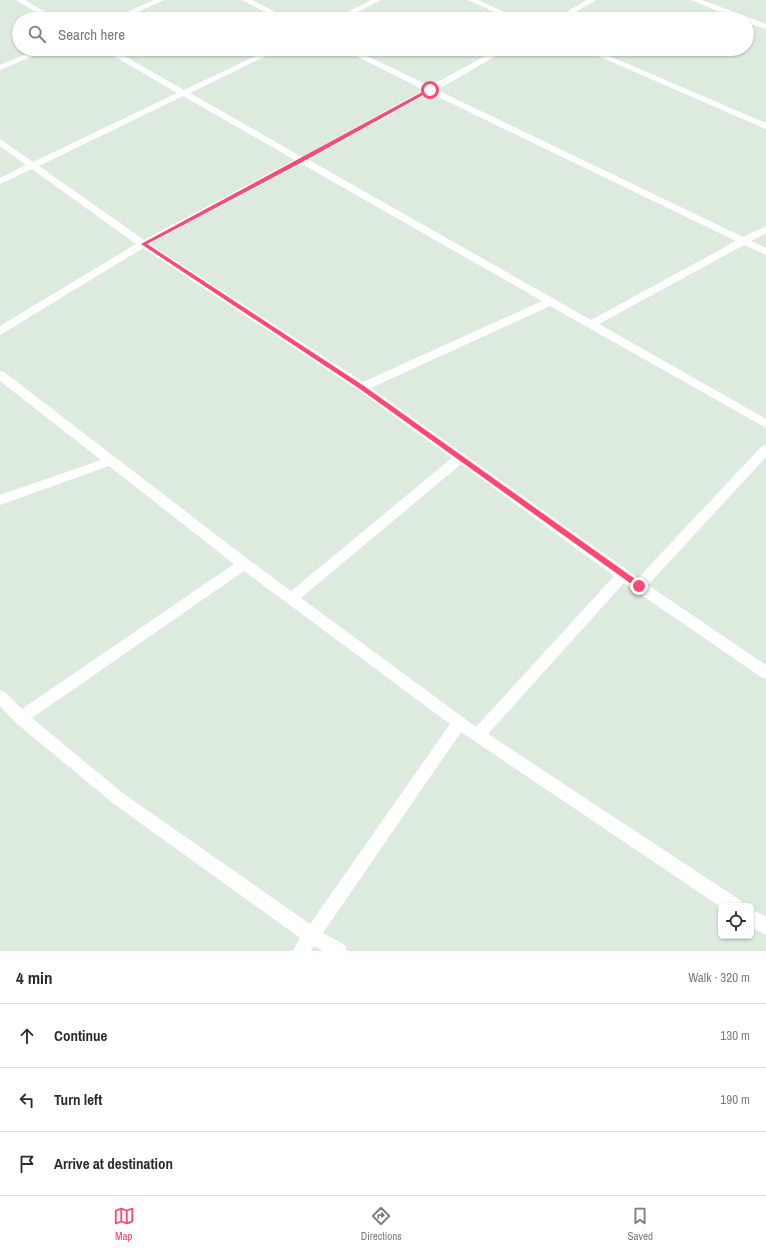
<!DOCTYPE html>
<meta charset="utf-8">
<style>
body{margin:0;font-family:"Archivo Narrow",sans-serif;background:#f7f7f7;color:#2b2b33}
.controls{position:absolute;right:12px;bottom:12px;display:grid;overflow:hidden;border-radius:6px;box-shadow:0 1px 3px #0004}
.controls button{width:36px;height:36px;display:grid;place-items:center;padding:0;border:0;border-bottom:1px solid #e1e1e2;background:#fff;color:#2b2b33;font:20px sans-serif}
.stop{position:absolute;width:12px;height:12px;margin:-9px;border:3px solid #ff4772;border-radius:50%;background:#fff}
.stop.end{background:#ff4772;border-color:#fff;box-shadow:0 1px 4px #0008}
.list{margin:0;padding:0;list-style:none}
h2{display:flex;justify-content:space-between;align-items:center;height:52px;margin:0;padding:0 16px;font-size:17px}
h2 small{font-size:13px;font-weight:400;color:#7c7c81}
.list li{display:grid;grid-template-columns:26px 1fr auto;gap:12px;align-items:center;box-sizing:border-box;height:64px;padding:0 16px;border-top:1px solid #e1e1e2}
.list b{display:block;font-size:15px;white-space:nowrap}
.list em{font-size:13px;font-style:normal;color:#7c7c81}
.icon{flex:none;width:22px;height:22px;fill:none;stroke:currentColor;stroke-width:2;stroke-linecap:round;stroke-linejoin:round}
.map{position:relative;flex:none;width:766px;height:951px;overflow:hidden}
.search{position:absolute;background:#fff;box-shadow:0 1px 3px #0004;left:12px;right:12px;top:12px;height:44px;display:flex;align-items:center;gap:10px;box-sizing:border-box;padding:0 14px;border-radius:22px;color:#7c7c81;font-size:15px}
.sheet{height:244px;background:#fff}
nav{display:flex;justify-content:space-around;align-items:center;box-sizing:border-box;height:56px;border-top:1px solid #e1e1e2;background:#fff;font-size:11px;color:#7c7c81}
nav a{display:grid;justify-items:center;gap:2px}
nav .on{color:#ff4772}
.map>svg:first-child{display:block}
</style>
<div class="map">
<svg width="766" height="951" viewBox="0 0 766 951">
<rect width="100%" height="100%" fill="#ddebde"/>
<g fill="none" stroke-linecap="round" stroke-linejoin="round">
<!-- minor -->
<g fill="#fff" fill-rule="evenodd">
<path d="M16,0H25L57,19H47Z"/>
<path d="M154,0H164L122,19H111Z"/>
<path d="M242,0H252L289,19H279Z"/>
<path d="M371,0H381L344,19H334Z"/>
<path d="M468,0H478L520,19H510Z"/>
<path d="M587,0H596L564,19H554Z"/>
<path d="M691,0H702L766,24V29L747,23V19H737Z"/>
<path d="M38,49H49L0,70V65Z"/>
<path d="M102,49H112L184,90L270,49H280L190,93L302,157L424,90L342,49H352L430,86L498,49H508L437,90L743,237L766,226V233L751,241L766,248V255L744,245L599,324L766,419V428L550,306L371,388L638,578L762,446L766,445V457L648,585L766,665V679L761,677L624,583L488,734L740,900L742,906L721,907L461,732L323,933L345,945L347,951H323L314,946L311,951H293L300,938L114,804L16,723L0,706V690L5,692L22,709L234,564L109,466L0,505V495L101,460L0,381V371L4,372L249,560L291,591L452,458L358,390L143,248L0,335V326L136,244L32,169L0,184V178L26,165L0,146V139L33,162L177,93ZM430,93L736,241L591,320L309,160ZM183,96L295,160L144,240L39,166ZM302,164L542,301L363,382L150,244ZM461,464L614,576L476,727L301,598ZM244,571L450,724L310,924L124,794L32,718Z"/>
<path d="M582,49H593L766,123V129Z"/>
<path d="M751,909L766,917V935L751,927Z"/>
</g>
</g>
<!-- route -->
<path fill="#ff4772" d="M428,89L432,90L304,161L147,244L364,386L642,584V588H637L360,389L141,244Z"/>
</svg>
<div class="controls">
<button><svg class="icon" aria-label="locate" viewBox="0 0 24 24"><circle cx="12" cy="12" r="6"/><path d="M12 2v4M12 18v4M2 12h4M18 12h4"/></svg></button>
</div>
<div class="stop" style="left:430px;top:90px"></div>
<div class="stop end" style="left:639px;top:586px"></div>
<div class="search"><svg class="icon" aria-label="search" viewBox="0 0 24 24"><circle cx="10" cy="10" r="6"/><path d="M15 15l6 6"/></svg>Search here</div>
</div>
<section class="sheet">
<h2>4 min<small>Walk · 320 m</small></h2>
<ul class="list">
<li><svg class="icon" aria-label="ahead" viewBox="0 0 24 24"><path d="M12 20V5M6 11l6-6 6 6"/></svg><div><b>Continue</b></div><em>130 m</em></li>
<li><svg class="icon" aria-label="left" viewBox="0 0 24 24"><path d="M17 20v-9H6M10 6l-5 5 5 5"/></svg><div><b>Turn left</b></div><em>190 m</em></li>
<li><svg class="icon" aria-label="arrive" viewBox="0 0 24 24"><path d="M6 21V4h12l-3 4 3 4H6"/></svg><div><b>Arrive at destination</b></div></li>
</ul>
</section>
<nav>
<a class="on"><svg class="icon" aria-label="map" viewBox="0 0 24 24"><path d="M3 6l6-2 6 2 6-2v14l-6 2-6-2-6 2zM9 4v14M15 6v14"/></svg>Map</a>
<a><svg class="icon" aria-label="directions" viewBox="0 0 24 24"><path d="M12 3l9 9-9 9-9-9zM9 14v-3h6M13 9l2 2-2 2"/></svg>Directions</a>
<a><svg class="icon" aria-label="saved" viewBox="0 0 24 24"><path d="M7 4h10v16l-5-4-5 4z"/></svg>Saved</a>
</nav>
